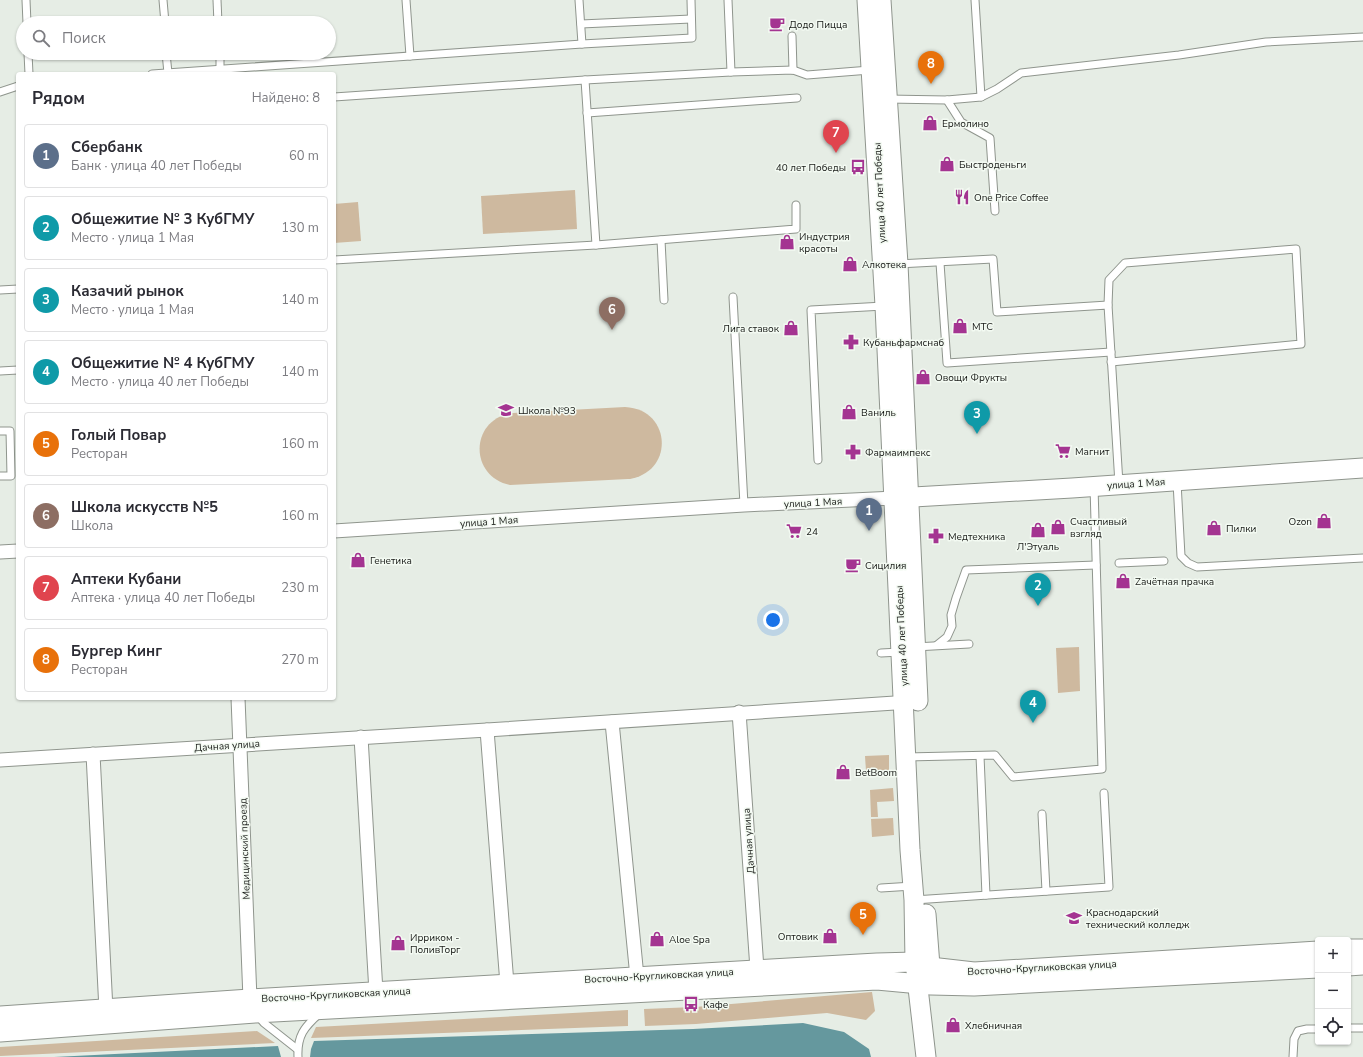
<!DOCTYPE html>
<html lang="ru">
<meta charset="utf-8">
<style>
body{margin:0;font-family:"Nunito Sans",sans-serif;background:#f2f2f3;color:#2b2b33}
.controls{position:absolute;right:12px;bottom:12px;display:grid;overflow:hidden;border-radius:4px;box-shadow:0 1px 3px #0004}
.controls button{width:36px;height:36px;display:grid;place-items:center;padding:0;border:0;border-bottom:1px solid #e1e1e2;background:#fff;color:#2b2b33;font:20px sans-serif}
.you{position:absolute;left:773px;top:620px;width:14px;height:14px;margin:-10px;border:3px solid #fff;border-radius:50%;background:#1a73e8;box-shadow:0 0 0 6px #1a73e833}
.badge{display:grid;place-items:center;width:26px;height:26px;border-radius:50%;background:#111827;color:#fff;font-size:13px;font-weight:700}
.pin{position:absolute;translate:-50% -33px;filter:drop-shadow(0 1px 2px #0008)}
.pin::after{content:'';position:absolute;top:21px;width:14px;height:12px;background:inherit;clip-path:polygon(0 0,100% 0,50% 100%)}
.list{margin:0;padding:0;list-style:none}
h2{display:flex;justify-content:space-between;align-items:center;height:52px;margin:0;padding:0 16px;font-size:17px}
h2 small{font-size:13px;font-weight:400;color:#7c7c81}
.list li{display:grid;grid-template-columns:26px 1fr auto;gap:12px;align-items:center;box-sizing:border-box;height:64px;margin:0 8px 8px;padding:0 8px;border:1px solid #e1e1e2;border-radius:4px}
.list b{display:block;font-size:15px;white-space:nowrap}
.list p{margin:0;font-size:13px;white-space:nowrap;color:#7c7c81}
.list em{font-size:13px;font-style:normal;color:#7c7c81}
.icon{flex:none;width:22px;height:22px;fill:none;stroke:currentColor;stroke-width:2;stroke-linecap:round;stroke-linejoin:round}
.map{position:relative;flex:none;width:1363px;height:1057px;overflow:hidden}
.search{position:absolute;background:#fff;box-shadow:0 1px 3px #0004;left:16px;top:16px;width:320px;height:44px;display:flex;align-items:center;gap:10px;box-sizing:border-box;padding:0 14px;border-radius:22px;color:#7c7c81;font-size:15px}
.panel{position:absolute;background:#fff;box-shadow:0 1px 3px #0004;left:16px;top:72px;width:320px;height:628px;border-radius:4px}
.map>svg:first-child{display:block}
</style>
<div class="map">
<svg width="1363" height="1057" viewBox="0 0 1363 1057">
<rect width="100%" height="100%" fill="#e6ede5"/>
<!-- green -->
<g fill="#ceb99f">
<path d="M575,190L577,229L483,234L481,196Z"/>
<path d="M358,202L361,241L334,243V204Z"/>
<path d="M625,407C672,409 675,473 628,479L510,485C468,476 470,418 513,413Z"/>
<path d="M1079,647L1080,691L1058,693L1056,648Z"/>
<path d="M889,755V770L866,771L865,756Z"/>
<path d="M893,788L894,801L877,802L878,817H871L870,790Z"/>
<path d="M893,818L894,835L872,837L871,819Z"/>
<path d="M872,992L875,1011L866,1020L827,1013L696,1024L645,1026L644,1009L695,1007Z"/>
<path d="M628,1010V1026L311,1038L316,1027Z"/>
<path d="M257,1031L275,1043L0,1056V1047Z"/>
</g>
<!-- water -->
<g fill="#65989e">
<path d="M803,1023L844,1032L869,1049L871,1057H310L311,1049L314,1041L693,1029Z"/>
<path d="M278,1046L281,1057H54Z"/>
</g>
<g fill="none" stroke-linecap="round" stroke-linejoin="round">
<defs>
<g id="lane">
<path d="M26,0L27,23"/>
<path d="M163,0L165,23"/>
<path d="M217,0L218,23"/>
<path d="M406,0L410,56"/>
<path d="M579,0L582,44"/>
<path d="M728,0L731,72"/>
<path d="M975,0L981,97"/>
<path d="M581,24L691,19"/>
<path d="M792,36L793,70"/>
<path d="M28,53L29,74"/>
<path d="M166,53L168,73"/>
<path d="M220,53V69"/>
<path d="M152,74L582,44L692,38L691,0"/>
<path d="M585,80L596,245L796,229V205"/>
<path d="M0,92L18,86"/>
<path d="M334,97L585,80L731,72L793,70L807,75L870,70"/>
<path d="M887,99L947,100L981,97L997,89L1021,73L1179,55L1266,42L1363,37"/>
<path d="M947,100L961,122L990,138L995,211"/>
<path d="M587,113L797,98"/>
<path d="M661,240L664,300"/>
<path d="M334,260L596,245"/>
<path d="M940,263L947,363L1111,352"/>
<path d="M898,264L993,259L997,312L1108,305L1119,484"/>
<path d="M0,290L18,289"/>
<path d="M733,297L744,505"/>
<path d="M1108,305L1109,280L1125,263L1296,249L1301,344L1111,362"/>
<path d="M0,371L18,370"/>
<path d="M0,431H10L11,476H0"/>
<path d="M818,460L811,310L884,306"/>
<path d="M1177,482L1181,556L1188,563L1197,567L1363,558"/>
<path d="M1119,563L1164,561"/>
<path d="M937,645L947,637L952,626L951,615L956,598L966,570L1096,565"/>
<path d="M915,647L969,644"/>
<path d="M881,653L900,652"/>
<path d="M980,756L986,895"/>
<path d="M906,757L995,755L1013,777L1102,769L1094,486"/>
<path d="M1042,814L1046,891"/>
<path d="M881,888L913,886"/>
<path d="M914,900L1109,887L1104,793"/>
<path d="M258,1016L264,1023L297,1049"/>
<path d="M1348,1028H1363"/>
<path d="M298,1057C297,1036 304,1027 320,1013"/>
<path d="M1293,1057L1294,1039L1298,1031L1307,1029H1318"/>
</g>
<g id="street">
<path d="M334,531L744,505L895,498"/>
<path d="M0,552L18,551"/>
<path d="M238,698L250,999"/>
<path d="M739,712L757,969"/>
<path d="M612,722L637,977"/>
<path d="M487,730L507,984"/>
<path d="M361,737L376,992"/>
<path d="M93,754L106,1010"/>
<path d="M0,760L487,730L910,702"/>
</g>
<g id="secondary">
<path d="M867,0L885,306L910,850L914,900L915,962L926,1057"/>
<path d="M881,0L898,264L918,701"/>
<path d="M896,498L1072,488L1363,468"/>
<path d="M926,914L931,979"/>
<path d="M1348,949H1363"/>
<path d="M1348,966L1363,965"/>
<path d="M0,1016L250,999L877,963L915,962L930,967L974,972L1318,951"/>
<path d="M0,1032L255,1013L820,983L877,980L931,985L974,986L1318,968"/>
</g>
</defs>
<!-- lane casing -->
<use href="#lane" stroke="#8f958d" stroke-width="9"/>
<!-- street casing -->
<use href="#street" stroke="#8f958d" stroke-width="15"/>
<!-- secondary casing -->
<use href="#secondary" stroke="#8f958d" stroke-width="21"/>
<!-- lane -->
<use href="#lane" stroke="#fff" stroke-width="7"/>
<!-- street -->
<use href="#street" stroke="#fff" stroke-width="13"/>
<!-- secondary -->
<use href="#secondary" stroke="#fff" stroke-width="19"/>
</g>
<!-- icons -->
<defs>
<symbol id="cafe-bare" viewBox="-9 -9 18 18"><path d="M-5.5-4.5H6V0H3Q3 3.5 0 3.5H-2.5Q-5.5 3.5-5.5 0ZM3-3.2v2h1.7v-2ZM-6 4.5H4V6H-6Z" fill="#a43491" stroke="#f3faf2" stroke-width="2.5" paint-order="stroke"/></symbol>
<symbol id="shop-bare" viewBox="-9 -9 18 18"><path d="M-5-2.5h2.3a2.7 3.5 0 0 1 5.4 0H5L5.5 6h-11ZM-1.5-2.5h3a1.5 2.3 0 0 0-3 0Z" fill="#a43491" stroke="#f3faf2" stroke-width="2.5" paint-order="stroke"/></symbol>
<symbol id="bus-bare" viewBox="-9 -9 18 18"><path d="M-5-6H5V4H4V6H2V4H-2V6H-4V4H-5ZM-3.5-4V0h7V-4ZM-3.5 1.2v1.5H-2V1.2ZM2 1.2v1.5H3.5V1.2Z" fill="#a43491" stroke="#f3faf2" stroke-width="2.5" paint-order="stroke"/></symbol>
<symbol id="restaurant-bare" viewBox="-9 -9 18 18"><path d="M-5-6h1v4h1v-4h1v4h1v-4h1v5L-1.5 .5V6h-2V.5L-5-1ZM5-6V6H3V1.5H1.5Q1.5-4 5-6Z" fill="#a43491" stroke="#f3faf2" stroke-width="2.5" paint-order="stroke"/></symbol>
<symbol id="pharmacy-bare" viewBox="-9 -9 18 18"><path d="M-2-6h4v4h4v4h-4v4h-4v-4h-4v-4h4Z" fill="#a43491" stroke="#f3faf2" stroke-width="2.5" paint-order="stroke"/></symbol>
<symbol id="school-bare" viewBox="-9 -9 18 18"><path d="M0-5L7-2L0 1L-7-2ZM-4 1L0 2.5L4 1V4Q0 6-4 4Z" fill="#a43491" stroke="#f3faf2" stroke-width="2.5" paint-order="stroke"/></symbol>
<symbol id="supermarket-bare" viewBox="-9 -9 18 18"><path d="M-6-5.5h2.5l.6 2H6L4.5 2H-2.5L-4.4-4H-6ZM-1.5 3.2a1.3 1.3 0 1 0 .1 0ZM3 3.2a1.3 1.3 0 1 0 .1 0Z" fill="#a43491" stroke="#f3faf2" stroke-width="2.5" paint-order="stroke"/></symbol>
<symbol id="university-bare" viewBox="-9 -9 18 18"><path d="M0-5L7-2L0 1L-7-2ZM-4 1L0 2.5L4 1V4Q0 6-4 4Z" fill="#a43491" stroke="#f3faf2" stroke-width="2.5" paint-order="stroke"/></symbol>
</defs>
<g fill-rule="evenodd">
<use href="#cafe-bare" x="766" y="13" width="22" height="22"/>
<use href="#shop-bare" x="919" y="112" width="22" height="22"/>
<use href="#shop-bare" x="936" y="153" width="22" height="22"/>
<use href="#bus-bare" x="847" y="156" width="22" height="22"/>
<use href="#restaurant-bare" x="951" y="186" width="22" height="22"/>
<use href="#shop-bare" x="776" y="231" width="22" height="22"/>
<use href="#shop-bare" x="839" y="253" width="22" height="22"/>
<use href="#shop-bare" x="949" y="315" width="22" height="22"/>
<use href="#shop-bare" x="780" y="317" width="22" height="22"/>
<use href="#pharmacy-bare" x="840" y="331" width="22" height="22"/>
<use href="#shop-bare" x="912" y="366" width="22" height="22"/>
<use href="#school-bare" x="495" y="399" width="22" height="22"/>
<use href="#shop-bare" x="838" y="401" width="22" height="22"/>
<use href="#supermarket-bare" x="1052" y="440" width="22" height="22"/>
<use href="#pharmacy-bare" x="842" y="441" width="22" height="22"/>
<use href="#shop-bare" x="1313" y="510" width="22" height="22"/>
<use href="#shop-bare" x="1047" y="516" width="22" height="22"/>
<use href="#shop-bare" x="1203" y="517" width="22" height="22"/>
<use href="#shop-bare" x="1027" y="519" width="22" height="22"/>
<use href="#supermarket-bare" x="783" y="520" width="22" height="22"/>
<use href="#pharmacy-bare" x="925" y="525" width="22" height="22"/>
<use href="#shop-bare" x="347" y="549" width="22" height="22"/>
<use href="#cafe-bare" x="842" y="554" width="22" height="22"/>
<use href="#shop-bare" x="1112" y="570" width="22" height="22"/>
<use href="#shop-bare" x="832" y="761" width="22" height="22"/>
<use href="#university-bare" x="1063" y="907" width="22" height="22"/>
<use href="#shop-bare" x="819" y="925" width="22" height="22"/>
<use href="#shop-bare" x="646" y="928" width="22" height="22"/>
<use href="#shop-bare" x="387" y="932" width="22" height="22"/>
<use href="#bus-bare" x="680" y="993" width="22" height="22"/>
<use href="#shop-bare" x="942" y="1014" width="22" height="22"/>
</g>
<g text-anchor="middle" stroke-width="3" stroke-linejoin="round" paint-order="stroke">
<!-- poi labels -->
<g font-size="10" fill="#181a17" stroke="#f3faf2" text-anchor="start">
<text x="789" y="28">Додо Пицца</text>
<text x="942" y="127">Ермолино</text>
<text x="959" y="168">Быстроденьги</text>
<text x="846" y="171" text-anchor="end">40 лет Победы</text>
<text x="974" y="201">One Price Coffee</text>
<text x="799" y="240">Индустрия<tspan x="799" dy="12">красоты</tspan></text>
<text x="862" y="268">Алкотека</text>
<text x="972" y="330">МТС</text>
<text x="779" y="332" text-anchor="end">Лига ставок</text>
<text x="863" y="346">Кубаньфармснаб</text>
<text x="935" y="381">Овощи Фрукты</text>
<text x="518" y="414">Школа №93</text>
<text x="861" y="416">Ваниль</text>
<text x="1075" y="455">Магнит</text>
<text x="865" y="456">Фармаимпекс</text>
<text x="1070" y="525">Счастливый<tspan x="1070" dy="12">взгляд</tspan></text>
<text x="1312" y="525" text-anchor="end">Ozon</text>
<text x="1226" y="532">Пилки</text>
<text x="806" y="535">24</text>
<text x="948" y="540">Медтехника</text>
<text x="1038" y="550" text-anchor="middle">Л'Этуаль</text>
<text x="370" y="564">Генетика</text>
<text x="865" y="569">Сицилия</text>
<text x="1135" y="585">Zачётная прачка</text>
<text x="855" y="776">BetBoom</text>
<text x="1086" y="916">Краснодарский<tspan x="1086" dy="12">технический колледж</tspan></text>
<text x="818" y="940" text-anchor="end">Оптовик</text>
<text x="410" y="941">Ирриком -<tspan x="410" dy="12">ПоливТорг</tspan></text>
<text x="669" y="943">Aloe Spa</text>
<text x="703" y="1008">Кафе</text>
<text x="965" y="1029">Хлебничная</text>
</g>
<!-- street labels -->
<g font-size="10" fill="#181a17" stroke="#f3faf2">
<text transform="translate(879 193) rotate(-93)" y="4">улица 40 лет Победы</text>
<text transform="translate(1136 483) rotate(-4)" y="4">улица 1 Мая</text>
<text transform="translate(813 502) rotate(-3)" y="4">улица 1 Мая</text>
<text transform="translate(489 521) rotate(-4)" y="4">улица 1 Мая</text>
<text transform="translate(901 636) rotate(-93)" y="4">улица 40 лет Победы</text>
<text transform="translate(227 745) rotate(-4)" y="4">Дачная улица</text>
<text transform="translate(748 841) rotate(-94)" y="4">Дачная улица</text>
<text transform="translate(244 849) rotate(-92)" y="4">Медицинский проезд</text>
<text transform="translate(1042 967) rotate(-3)" y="4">Восточно-Кругликовская улица</text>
<text transform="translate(659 975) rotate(-3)" y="4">Восточно-Кругликовская улица</text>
<text transform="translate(336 994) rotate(-3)" y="4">Восточно-Кругликовская улица</text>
</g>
</g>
</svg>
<div class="controls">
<button>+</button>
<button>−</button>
<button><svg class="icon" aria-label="locate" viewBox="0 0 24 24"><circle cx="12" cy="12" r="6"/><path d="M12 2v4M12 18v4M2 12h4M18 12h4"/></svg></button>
</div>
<div class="you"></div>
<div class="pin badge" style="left:869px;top:531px;background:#5c6f8a">1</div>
<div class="pin badge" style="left:1038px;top:606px;background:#0f9aa8">2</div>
<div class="pin badge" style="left:977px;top:434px;background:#0f9aa8">3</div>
<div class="pin badge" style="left:1033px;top:723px;background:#0f9aa8">4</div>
<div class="pin badge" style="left:863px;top:935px;background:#e8710a">5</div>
<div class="pin badge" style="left:612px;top:330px;background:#8d6e63">6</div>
<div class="pin badge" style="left:836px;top:153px;background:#e0444e">7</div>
<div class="pin badge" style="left:931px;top:84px;background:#e8710a">8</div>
<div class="search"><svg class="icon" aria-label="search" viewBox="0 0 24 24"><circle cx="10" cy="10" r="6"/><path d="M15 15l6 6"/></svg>Поиск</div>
<section class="panel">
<h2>Рядом<small>Найдено: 8</small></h2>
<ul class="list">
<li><span class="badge" style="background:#5c6f8a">1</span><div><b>Сбербанк</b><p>Банк · улица 40 лет Победы</p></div><em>60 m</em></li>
<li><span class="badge" style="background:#0f9aa8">2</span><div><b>Общежитие № 3 КубГМУ</b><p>Место · улица 1 Мая</p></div><em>130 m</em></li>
<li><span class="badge" style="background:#0f9aa8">3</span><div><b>Казачий рынок</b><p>Место · улица 1 Мая</p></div><em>140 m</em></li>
<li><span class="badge" style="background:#0f9aa8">4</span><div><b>Общежитие № 4 КубГМУ</b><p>Место · улица 40 лет Победы</p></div><em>140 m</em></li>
<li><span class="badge" style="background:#e8710a">5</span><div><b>Голый Повар</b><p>Ресторан</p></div><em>160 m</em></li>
<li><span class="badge" style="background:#8d6e63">6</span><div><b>Школа искусств №5</b><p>Школа</p></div><em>160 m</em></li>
<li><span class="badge" style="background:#e0444e">7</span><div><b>Аптеки Кубани</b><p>Аптека · улица 40 лет Победы</p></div><em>230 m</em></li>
<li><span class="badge" style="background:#e8710a">8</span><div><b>Бургер Кинг</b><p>Ресторан</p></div><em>270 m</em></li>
</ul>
</section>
</div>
